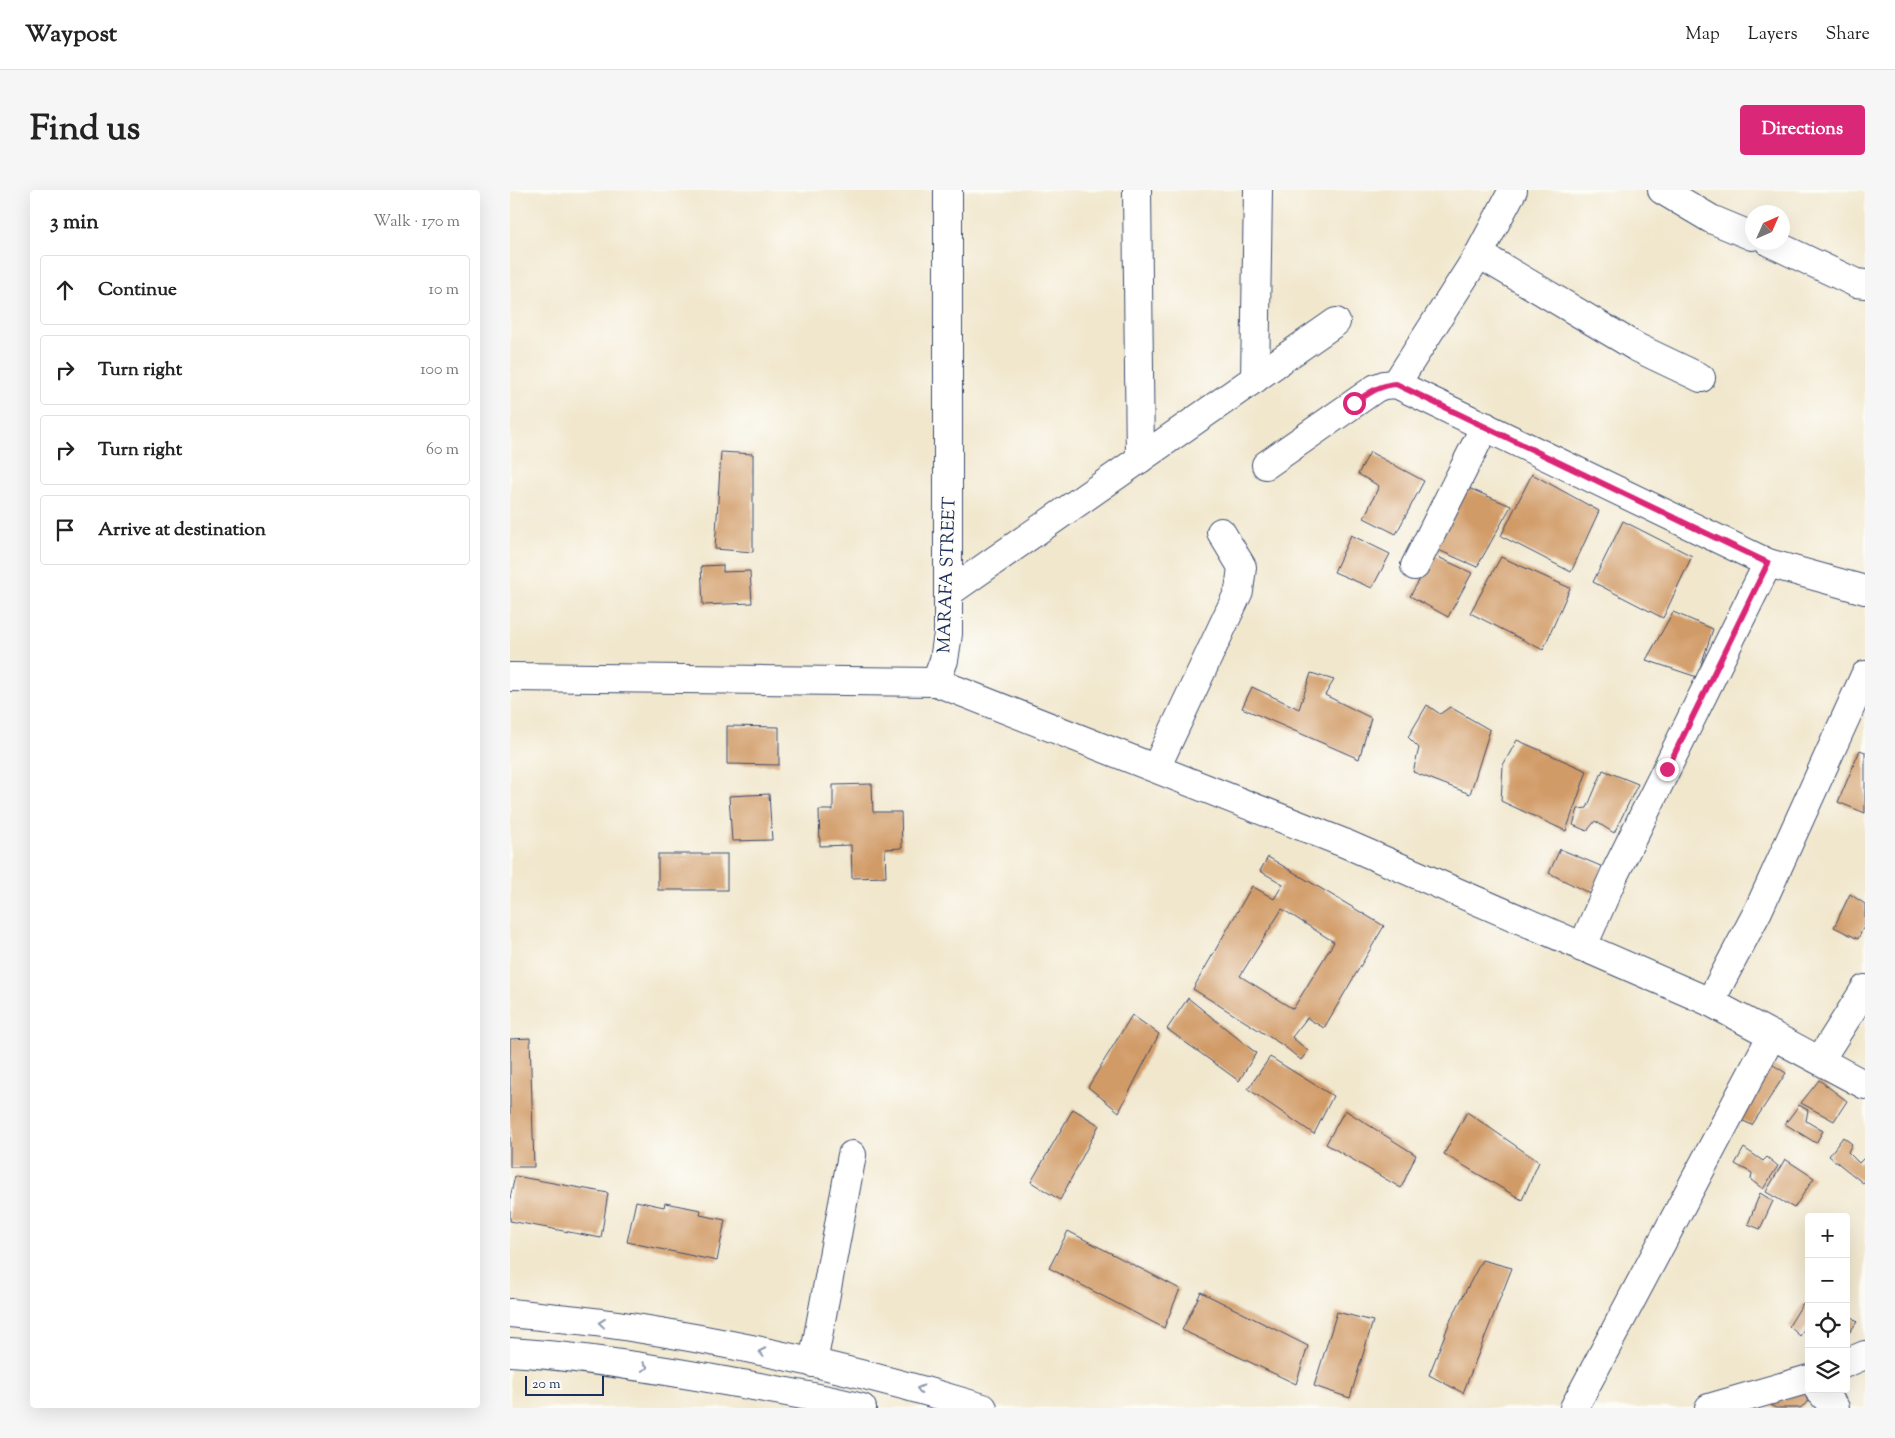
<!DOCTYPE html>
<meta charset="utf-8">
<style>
body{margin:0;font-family:"Sorts Mill Goudy",serif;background:#f6f6f6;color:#222}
.controls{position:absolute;right:15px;bottom:15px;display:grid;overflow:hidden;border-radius:5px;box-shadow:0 5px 20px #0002}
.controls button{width:45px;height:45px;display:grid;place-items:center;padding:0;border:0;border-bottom:1px solid #e0e0e0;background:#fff;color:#222;font:25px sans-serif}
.compass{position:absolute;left:1235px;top:15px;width:45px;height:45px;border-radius:50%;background:#fff;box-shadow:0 5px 20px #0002;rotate:45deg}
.scale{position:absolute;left:15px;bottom:12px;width:79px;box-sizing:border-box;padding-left:5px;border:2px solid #1b2f5e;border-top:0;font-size:14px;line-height:18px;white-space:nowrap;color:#1b2f5e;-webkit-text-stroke:4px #fdfcf7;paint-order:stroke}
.stop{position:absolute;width:15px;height:15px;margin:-11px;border:4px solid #db2777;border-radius:50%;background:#fff}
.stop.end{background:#db2777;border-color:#fff;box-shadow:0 1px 5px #0008}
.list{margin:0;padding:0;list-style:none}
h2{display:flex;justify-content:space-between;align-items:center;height:65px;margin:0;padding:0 20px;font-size:21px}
h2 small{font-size:16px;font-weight:400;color:#767676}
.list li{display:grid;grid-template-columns:32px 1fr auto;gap:15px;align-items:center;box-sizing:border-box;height:70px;margin:0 10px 10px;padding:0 10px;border:1px solid #e0e0e0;border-radius:5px}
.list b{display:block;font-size:19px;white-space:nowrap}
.list em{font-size:16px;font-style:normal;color:#767676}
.icon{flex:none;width:28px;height:28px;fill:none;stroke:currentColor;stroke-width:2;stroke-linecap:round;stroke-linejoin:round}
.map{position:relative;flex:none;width:1355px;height:1218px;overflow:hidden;border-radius:5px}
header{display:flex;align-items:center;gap:30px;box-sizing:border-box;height:70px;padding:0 25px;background:#fff;border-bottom:1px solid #e0e0e0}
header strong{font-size:24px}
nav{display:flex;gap:28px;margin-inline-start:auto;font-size:18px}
.intro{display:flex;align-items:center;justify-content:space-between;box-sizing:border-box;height:120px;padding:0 30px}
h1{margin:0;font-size:35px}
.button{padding:12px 22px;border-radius:5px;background:#db2777;color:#fff;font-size:18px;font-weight:700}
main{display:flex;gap:30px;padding:0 30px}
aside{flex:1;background:#fff;border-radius:5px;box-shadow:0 5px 20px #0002}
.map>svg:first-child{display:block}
</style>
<header>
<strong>Waypost</strong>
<nav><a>Map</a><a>Layers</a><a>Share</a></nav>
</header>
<div class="intro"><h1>Find us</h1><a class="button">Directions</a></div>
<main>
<aside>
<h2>3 min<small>Walk · 170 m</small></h2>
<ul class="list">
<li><svg class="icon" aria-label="ahead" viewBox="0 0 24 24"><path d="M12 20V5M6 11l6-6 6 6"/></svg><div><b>Continue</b></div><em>10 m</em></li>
<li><svg class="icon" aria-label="right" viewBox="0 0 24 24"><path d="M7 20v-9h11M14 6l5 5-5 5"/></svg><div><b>Turn right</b></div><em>100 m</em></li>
<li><svg class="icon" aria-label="right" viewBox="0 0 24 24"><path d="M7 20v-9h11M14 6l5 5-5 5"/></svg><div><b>Turn right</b></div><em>60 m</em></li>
<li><svg class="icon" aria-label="arrive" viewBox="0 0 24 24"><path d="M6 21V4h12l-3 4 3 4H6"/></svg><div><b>Arrive at destination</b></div></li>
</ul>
</aside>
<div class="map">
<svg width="1355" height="1218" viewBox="0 0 1355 1218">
<rect width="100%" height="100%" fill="#fdfcf7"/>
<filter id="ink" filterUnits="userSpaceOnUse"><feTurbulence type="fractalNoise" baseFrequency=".02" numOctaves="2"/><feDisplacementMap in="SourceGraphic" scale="10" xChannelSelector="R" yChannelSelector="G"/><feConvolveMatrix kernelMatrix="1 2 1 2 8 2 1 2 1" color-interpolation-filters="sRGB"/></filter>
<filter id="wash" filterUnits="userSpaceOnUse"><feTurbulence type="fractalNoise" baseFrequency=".0096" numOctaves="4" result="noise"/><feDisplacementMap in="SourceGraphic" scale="20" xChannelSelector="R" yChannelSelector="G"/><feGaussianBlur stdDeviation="1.12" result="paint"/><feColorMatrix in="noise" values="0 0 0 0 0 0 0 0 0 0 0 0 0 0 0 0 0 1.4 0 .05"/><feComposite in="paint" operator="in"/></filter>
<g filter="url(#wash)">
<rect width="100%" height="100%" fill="#f1e7cd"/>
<g id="blocks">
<!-- building -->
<g fill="#d19b68" fill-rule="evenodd">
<path d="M211,262L243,264V362L205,359Z"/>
<path d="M860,262L914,291L886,344L854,328L869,296L848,284Z"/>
<path d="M1022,284L1089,321L1061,382L991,346Z"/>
<path d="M949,294L1001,316L967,377L917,355Z"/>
<path d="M1113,331L1182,366L1153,428L1083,392Z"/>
<path d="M841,345L880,364L862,398L824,382Z"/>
<path d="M924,365L962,383L938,427L900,406Z"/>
<path d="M991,367L1060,398L1033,460L960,423Z"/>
<path d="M213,375V382L240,381L242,413L193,415L191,376Z"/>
<path d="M1163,422L1203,439L1187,487L1136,470Z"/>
<path d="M801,483L824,490L815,505L861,528L849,569L732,518L742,497L789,519Z"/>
<path d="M917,515L930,524L940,517L980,540L960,604L903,582L909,558L898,547Z"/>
<path d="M217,536L269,537V575L217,574Z"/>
<path d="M1007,550L1077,581L1056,641L991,611L993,575Z"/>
<path d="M1350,560L1355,562V623L1328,612Z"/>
<path d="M1093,580L1128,594L1104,643L1085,631L1077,641L1063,635L1068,619L1077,618Z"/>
<path d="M362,594L363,622H391L392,658L375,659L376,687L342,688L341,655L310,656L309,620H323V595Z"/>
<path d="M259,604L262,650L222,651L219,606Z"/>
<path d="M1050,659L1093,677L1081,704L1039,683Z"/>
<rect x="148" y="664" width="69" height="36"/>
<path d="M758,667L874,736L814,838L797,828L782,847L798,861L791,870L774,856L683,799L742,696L764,709L773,694L750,681ZM772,719L824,752L783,819L730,786Z"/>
<path d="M1340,704L1355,714V734L1348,749L1324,737Z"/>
<path d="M678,808L746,863L729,891L657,839Z"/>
<path d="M622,825L649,844L609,922L578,897Z"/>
<path d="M20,848L24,977H0V849Z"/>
<path d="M760,867L823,906L804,944L738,899Z"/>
<path d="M1255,870L1276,883L1242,935L1220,925Z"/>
<path d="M1309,890L1337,911L1324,931L1291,913Z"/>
<path d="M1289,915L1298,920L1296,931L1313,941L1306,953L1275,934Z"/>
<path d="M563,919L589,935L550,1010L521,992Z"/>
<path d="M835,920L906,965L891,998L816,954Z"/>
<path d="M957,922L1029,972L1012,1010L934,964Z"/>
<path d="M1333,947L1342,954L1338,962L1349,973L1355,967V991L1353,993L1319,966Z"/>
<path d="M1234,958L1253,971L1257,967L1268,976L1253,999L1241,990L1242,983L1225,974Z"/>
<path d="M1275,969L1304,988L1284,1018L1256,1002Z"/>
<path d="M5,986L98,1003L91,1048L0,1031V1008Z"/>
<path d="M1250,1003L1263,1011L1250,1039L1238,1034Z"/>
<path d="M126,1011L154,1017L155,1013L191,1020L190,1025L215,1030L207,1071L117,1052Z"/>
<path d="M558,1041L670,1099L654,1138L539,1078Z"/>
<path d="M972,1070L1002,1078L953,1203L919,1185L941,1129Z"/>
<path d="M691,1102L798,1156L786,1194L672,1140Z"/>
<path d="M1293,1113L1299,1118V1132L1290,1146L1279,1136Z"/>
<path d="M1336,1121L1347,1132L1339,1143L1336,1140Z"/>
<path d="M827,1122L863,1131L840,1208L804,1196Z"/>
<path d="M1298,1198L1306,1206L1290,1218H1265L1261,1215Z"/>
</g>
</g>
</g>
<g filter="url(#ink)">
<use href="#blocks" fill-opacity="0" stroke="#3b4b6f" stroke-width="1"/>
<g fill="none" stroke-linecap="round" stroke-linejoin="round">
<defs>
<g id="minor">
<path d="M627,0L630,269"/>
<path d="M1152,0L1201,29L1242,46"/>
<path d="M1259,52L1346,93L1355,94"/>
<path d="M969,64L1126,157L1191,188"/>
<path d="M745,189L748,0"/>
<path d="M886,194L969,64L1003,0"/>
<path d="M756,275L866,198L874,195L886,194L1258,373L1355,400"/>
<path d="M905,376L975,236"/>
<path d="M438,403L826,132"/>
<path d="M0,487L426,492L834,653L1200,812L1355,895"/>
<path d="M426,492L434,470L438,444V0"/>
<path d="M646,578L729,401L732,377L711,342"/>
<path d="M1072,758L1105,683L1258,373"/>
<path d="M1200,812L1248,721L1355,485"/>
<path d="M1310,870L1355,799"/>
<path d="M303,1173L342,965"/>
<path d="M1336,1173L1355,1165"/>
<path d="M1308,1199L1325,1218"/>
<path d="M1064,1218L1262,845"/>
<path d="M1199,1218L1299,1189"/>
</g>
<g id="major">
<path d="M0,1123C38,1127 76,1130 114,1136C235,1155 356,1182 473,1218"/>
<path d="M0,1162C65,1166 128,1176 192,1187C246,1197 299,1204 352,1218"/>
</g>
</defs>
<!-- minor casing -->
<use href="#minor" stroke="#3b4b6f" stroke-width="30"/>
<!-- major casing -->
<use href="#major" stroke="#3b4b6f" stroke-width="30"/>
<!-- minor -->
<use href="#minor" stroke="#fff" stroke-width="28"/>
<!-- major -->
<use href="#major" stroke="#fff" stroke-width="28"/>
</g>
<!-- one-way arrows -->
<defs><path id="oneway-chevron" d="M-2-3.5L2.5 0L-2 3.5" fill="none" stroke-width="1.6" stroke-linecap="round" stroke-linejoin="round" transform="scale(1.25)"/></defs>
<g stroke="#8d97ae">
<use href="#oneway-chevron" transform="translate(92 1133) rotate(-174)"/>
<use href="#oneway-chevron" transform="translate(252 1162) rotate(-168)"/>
<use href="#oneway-chevron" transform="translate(135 1177) rotate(10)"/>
<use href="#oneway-chevron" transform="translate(410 1199) rotate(-166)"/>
</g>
</g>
<g fill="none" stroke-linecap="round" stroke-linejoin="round" filter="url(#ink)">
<!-- route -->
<path stroke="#db2777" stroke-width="6" d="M844,213C858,204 869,195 886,194L1258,373L1157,579"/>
</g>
<g text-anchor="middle" stroke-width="4" stroke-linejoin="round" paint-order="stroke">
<!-- street labels -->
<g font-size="18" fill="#1b2f5e" stroke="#fdfcf7">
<text transform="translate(436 385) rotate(-88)" y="6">MARAFA STREET</text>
</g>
</g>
</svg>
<div class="controls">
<button>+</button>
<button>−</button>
<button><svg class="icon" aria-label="locate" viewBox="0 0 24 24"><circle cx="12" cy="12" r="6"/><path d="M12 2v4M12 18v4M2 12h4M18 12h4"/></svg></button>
<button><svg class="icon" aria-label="layers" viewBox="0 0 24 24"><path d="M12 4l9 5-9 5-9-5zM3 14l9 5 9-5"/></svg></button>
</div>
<svg class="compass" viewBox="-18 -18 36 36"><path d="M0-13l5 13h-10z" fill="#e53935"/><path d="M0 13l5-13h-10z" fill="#767676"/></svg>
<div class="scale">20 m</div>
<div class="stop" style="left:844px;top:213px"></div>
<div class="stop end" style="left:1157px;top:579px"></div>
</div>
</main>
